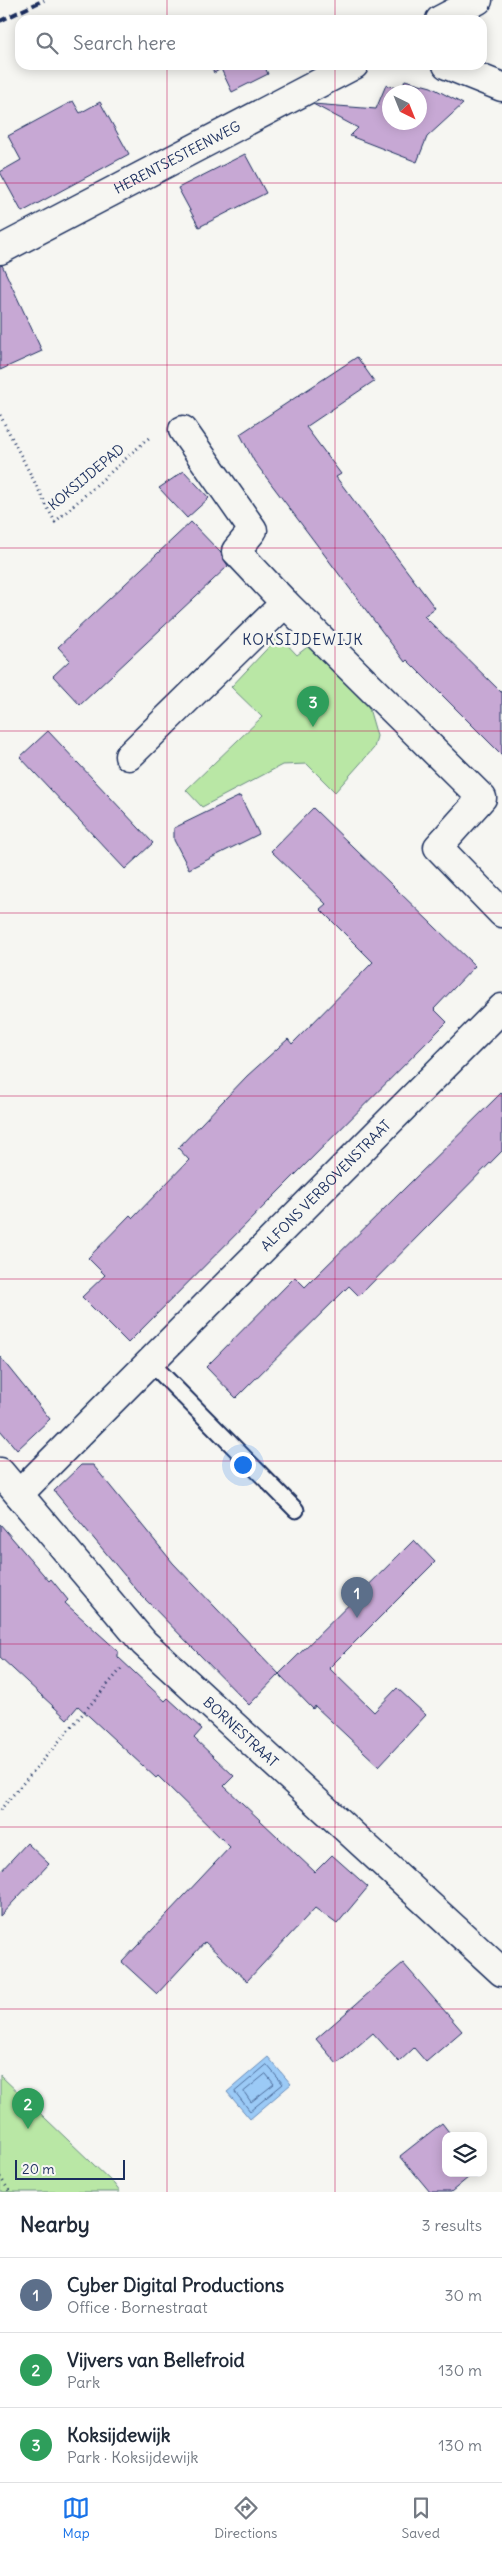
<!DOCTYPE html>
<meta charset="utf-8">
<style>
body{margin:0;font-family:Delius,sans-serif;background:#f2f2f3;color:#1f2937}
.controls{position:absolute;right:15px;bottom:15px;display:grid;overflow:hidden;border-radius:10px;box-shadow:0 2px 12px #0003}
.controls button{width:45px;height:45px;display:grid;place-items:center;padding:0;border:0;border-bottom:1px solid #e0e1e3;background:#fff;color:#1f2937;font:25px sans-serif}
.compass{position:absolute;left:382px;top:85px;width:45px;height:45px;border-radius:50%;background:#fff;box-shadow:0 2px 12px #0003;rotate:137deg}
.scale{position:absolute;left:15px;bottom:12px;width:110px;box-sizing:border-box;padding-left:5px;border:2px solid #1b2f5e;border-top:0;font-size:14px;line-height:18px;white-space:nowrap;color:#1b2f5e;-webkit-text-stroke:4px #f6f6f2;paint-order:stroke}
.you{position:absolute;left:242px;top:1464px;width:18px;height:18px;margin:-12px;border:4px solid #fff;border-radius:50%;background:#1a73e8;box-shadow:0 0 0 8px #1a73e833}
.badge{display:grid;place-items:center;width:32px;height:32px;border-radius:50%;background:#1a73e8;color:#fff;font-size:16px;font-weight:700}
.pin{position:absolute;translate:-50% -41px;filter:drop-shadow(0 1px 2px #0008)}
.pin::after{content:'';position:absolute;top:26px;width:18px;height:15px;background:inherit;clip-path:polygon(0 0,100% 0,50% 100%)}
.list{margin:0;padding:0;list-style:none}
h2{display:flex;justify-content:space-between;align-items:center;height:65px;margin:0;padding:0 20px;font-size:21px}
h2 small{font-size:16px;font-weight:400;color:#747a83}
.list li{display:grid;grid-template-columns:32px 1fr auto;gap:15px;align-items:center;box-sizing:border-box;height:75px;padding:0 20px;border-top:1px solid #e0e1e3}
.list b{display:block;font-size:19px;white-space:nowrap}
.list p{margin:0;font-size:16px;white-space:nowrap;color:#747a83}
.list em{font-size:16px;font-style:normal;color:#747a83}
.icon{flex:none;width:28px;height:28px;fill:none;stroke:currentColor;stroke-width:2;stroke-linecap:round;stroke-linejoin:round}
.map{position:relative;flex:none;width:502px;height:2192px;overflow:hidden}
.search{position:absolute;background:#fff;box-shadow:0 2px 12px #0003;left:15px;right:15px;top:15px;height:55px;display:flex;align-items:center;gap:12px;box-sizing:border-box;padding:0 18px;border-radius:15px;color:#747a83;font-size:19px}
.sheet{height:290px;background:#fff}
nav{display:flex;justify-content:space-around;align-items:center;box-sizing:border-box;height:70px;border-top:1px solid #e0e1e3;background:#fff;font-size:14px;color:#747a83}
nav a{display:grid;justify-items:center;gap:2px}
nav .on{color:#1a73e8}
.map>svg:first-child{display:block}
</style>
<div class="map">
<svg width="502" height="2192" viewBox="0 0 502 2192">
<rect width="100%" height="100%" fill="#f6f6f2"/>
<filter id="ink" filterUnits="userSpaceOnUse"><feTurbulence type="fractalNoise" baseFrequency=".02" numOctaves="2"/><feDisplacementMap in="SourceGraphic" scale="10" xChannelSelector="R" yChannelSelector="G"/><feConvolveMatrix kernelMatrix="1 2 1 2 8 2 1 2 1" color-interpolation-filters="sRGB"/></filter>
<g filter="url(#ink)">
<!-- green -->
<g fill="#b9e7a5" stroke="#6a8b82">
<path d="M279,636L297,655L311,644L366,698L377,736L374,748L335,792L307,764L282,765L202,807L186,790L262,717L231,687Z"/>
<path d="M0,2075L114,2184L120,2192H0Z"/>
</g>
<!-- water -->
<path fill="#9bcaf6" stroke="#688cb9" d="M268,2057L291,2084L250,2119L227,2092Z"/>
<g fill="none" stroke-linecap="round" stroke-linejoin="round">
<!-- shore -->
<g stroke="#4e6d9b" stroke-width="1">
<path d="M267,2065L283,2084L250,2111L235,2092Z"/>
<path d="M266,2074L274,2084L251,2102L244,2092Z"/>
</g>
</g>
<!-- building -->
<g fill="#c7a8d4" stroke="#1b2f5e" fill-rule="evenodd">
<path d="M210,65H264L268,74L232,92L221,69L214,73Z"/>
<path d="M405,80L431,87L463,104L427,137L417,162L350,136L358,128L313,104L376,109L386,85L401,89ZM390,92H420V122H390Z"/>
<path d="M73,101L80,113L100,102L129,154L22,212L0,172L21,160L8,136Z"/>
<path d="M245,154L266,193L199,227L178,188Z"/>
<path d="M2,265L42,351L0,370V266Z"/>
<path d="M357,357L374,381L306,427L341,474L336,477L435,608L424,616L502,693V755L407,660L405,662L254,461L240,434Z"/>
<path d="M184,471L209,498L187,518L159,488Z"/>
<path d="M191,522L221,553L228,566L80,705L53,676L70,660L58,647Z"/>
<path d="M48,731L153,843L125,869L20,757Z"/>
<path d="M240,796L259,834L189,869L174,840V828Z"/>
<path d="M313,808L475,966L434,1009L447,1022L128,1343L82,1297L105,1275L88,1258L130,1215L133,1218L189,1160L178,1148L247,1076L288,1039L292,1044L373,962L320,909L326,904L271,851Z"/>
<path d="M502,1092V1151L359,1296L349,1286L236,1398L206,1367L295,1277L305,1287Z"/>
<path d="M0,1357L50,1419L17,1450L0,1430Z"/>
<path d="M81,1465H93L173,1563L279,1674L249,1705L141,1595L54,1491Z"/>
<path d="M0,1524L49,1581L51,1579L68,1600L65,1603L118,1651V1657L165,1701L168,1698L202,1729L194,1738L234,1776L224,1786L315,1872L332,1855L368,1887L337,1924L315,1908L247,1981L205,1942L157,1994L122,1962L230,1847L158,1776L156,1778L78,1706L67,1719L0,1657Z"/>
<path d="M414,1540L435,1562L329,1668L374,1712L397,1688L426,1715L379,1766L315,1706L313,1709L279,1674Z"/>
<path d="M27,1843L49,1864L0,1916V1872Z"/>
<path d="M403,1963L462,2031L426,2062L414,2048L399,2062L373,2033L337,2064L316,2039Z"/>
<path d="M442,2123L452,2136H446V2173H474L451,2192H430L400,2156Z"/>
</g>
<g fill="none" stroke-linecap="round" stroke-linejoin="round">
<defs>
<path id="service" d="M150,1362L296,1510"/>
<g id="minor">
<path d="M440,20L478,0"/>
<path d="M447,65L502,87"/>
<path id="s1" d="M0,250L354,65"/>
<path d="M285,603L482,798L438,847L502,913"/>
<path d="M129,756L285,603L236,551L253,530L183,430"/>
<path id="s2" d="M0,1472L144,1643L502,1972"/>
<path id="s3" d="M19,1494L502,1008"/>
</g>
</defs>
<!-- service casing -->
<use href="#service" stroke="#1b2f5e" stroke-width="19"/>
<!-- minor casing -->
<use href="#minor" stroke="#1b2f5e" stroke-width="31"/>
<!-- path -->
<g stroke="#1b2f5e" stroke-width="3" stroke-dasharray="1 4" stroke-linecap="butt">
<path d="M0,415L55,522L151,436"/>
<path d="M0,1810L122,1668"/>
<path d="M0,2177L10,2192"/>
</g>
<!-- service -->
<use href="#service" stroke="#f6f6f2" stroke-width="15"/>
<!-- minor -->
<use href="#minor" stroke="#f6f6f2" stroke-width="28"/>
<!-- rail -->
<path stroke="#1b2f5e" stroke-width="4" stroke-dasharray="8 4" stroke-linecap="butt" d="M0,21L44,0"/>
</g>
</g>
<!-- grid -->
<path fill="none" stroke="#c2185b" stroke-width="1" stroke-opacity="0.55" d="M167,0V20M335,0V20M167,65V2192M335,65V2192M0,183H502M0,365H502M0,548H502M0,731H502M0,913H502M0,1096H502M0,1279H502M0,1461H502M0,1644H502M0,1827H502M0,2009H502"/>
<g text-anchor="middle" stroke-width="5" stroke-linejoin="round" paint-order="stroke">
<!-- street labels -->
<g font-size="14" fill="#1b2f5e" stroke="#f6f6f2">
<text dy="5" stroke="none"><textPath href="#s1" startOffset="200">HERENTSESTEENWEG</textPath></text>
<text transform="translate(86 477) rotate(-40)" y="5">KOKSIJDEPAD</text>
<text dy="5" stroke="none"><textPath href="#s3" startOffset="435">ALFONS VERBOVENSTRAAT</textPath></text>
<text dy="5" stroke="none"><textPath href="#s2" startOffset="355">BORNESTRAAT</textPath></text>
</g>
<!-- neighbourhood labels -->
<g font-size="15" letter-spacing="1" fill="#1b2f5e" stroke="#f6f6f2">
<text x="303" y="645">KOKSIJDEWIJK</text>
</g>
</g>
</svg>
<div class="controls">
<button><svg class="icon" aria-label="layers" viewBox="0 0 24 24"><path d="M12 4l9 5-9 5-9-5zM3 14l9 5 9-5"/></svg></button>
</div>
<svg class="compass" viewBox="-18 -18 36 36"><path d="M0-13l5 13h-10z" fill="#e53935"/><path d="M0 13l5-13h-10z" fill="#747a83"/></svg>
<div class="scale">20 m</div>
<div class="you"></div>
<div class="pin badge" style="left:357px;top:1618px;background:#5c6f8a">1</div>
<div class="pin badge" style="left:28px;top:2129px;background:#2e9e5b">2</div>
<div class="pin badge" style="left:313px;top:727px;background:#2e9e5b">3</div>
<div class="search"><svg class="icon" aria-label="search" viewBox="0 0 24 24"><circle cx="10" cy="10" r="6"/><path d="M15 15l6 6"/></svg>Search here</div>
</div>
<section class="sheet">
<h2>Nearby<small>3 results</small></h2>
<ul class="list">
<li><span class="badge" style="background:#5c6f8a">1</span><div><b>Cyber Digital Productions</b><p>Office · Bornestraat</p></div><em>30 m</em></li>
<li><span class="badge" style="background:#2e9e5b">2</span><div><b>Vijvers van Bellefroid</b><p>Park</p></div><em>130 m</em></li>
<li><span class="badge" style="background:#2e9e5b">3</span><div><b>Koksijdewijk</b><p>Park · Koksijdewijk</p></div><em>130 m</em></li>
</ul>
</section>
<nav>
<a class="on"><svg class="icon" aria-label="map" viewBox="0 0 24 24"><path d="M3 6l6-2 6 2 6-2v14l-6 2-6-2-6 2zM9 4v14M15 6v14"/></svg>Map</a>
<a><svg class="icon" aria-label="directions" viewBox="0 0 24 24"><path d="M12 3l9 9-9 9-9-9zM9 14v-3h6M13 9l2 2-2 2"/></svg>Directions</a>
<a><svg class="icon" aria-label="saved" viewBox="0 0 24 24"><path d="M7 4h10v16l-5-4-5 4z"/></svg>Saved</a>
</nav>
